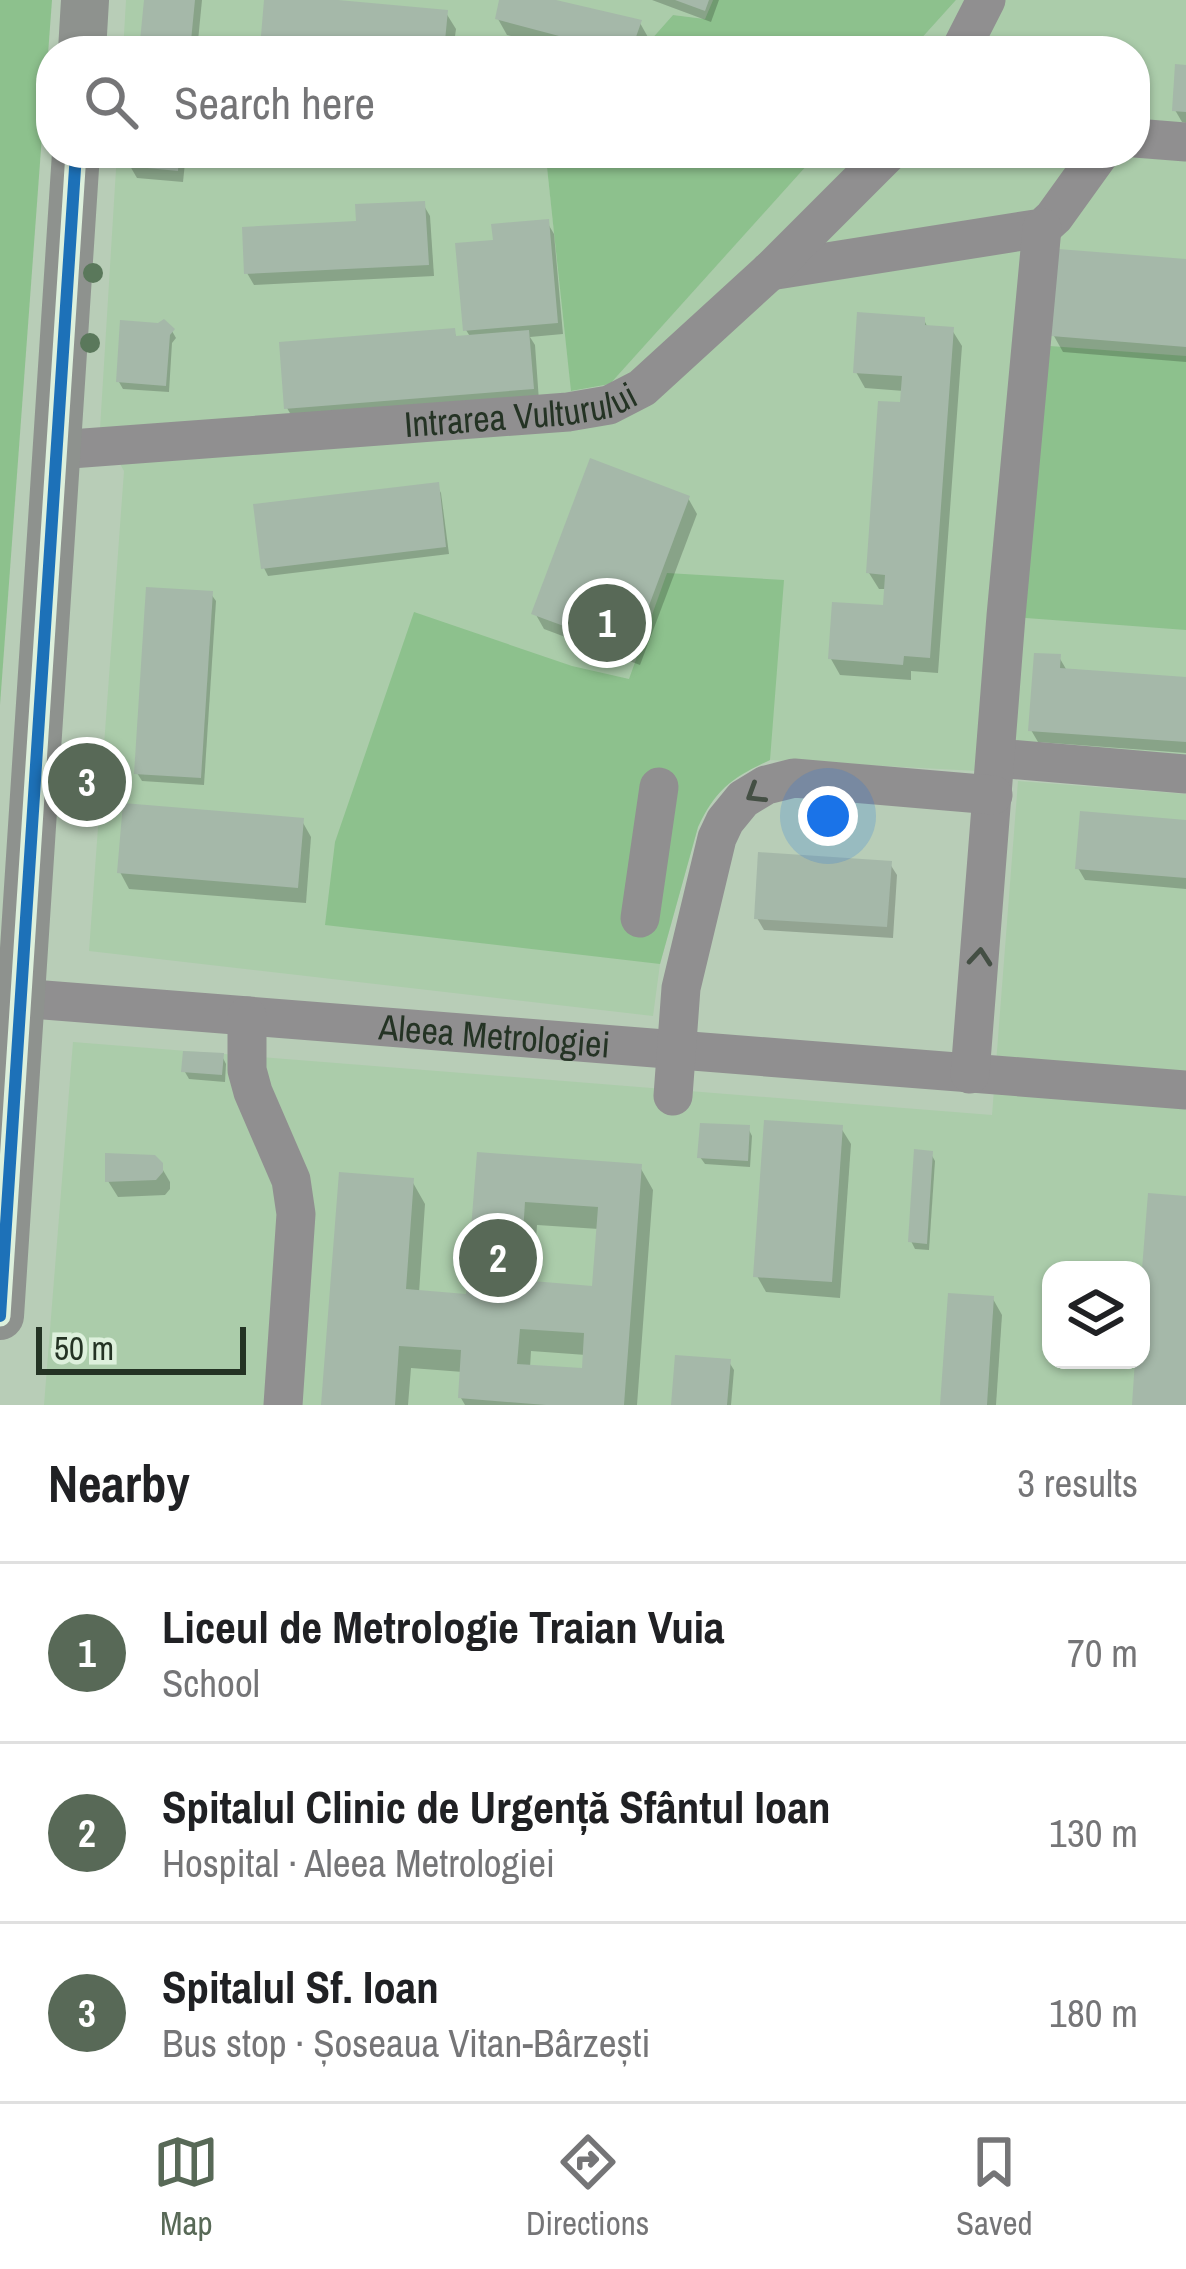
<!DOCTYPE html>
<meta charset="utf-8">
<style>
body{margin:0;font-family:"Archivo Narrow",sans-serif;background:#f6f6f6;color:#202124}
.controls{position:absolute;right:36px;bottom:36px;display:grid;overflow:hidden;border-radius:24px;box-shadow:0 3px 9px #0004}
.controls button{width:108px;height:108px;display:grid;place-items:center;padding:0;border:0;border-bottom:3px solid #e0e0e0;background:#fff;color:#202124;font:60px sans-serif}
.scale{position:absolute;left:36px;bottom:30px;width:210px;box-sizing:border-box;padding-left:12px;border:6px solid #243324;border-top:0;font-size:33px;line-height:42px;white-space:nowrap;color:#243324;-webkit-text-stroke:9px #ddf0dc;paint-order:stroke}
.you{position:absolute;left:828px;top:816px;width:42px;height:42px;margin:-30px;border:9px solid #fff;border-radius:50%;background:#1a73e8;box-shadow:0 0 0 18px #1a73e833}
.badge{display:grid;place-items:center;width:78px;height:78px;border-radius:50%;background:#586957;color:#fff;font-size:39px;font-weight:700}
.pin{position:absolute;translate:-50% -50%;border:6px solid #fff;box-shadow:0 3px 12px #0006}
.list{margin:0;padding:0;list-style:none}
h2{display:flex;justify-content:space-between;align-items:center;height:156px;margin:0;padding:0 48px;font-size:51px}
h2 small{font-size:39px;font-weight:400;color:#757577}
.list li{display:grid;grid-template-columns:78px 1fr auto;gap:36px;align-items:center;box-sizing:border-box;height:180px;padding:0 48px;border-top:3px solid #e0e0e0}
.list b{display:block;font-size:45px;white-space:nowrap}
.list p{margin:0;font-size:39px;white-space:nowrap;color:#757577}
.list em{font-size:39px;font-style:normal;color:#757577}
.icon{flex:none;width:66px;height:66px;fill:none;stroke:currentColor;stroke-width:2;stroke-linecap:round;stroke-linejoin:round}
.map{position:relative;flex:none;width:1186px;height:1405px;overflow:hidden}
.search{position:absolute;background:#fff;box-shadow:0 3px 9px #0004;left:36px;right:36px;top:36px;height:132px;display:flex;align-items:center;gap:30px;box-sizing:border-box;padding:0 42px;border-radius:48px;color:#757577;font-size:45px}
.sheet{height:696px;background:#fff}
nav{display:flex;justify-content:space-around;align-items:center;box-sizing:border-box;height:168px;border-top:3px solid #e0e0e0;background:#fff;font-size:33px;color:#757577}
nav a{display:grid;justify-items:center;gap:6px}
nav .on{color:#586957}
.map>svg:first-child{display:block}
</style>
<div class="map">
<svg width="1186" height="1405" viewBox="0 0 1186 1405">
<rect width="100%" height="100%" fill="#b8cdb7"/>
<!-- built -->
<g fill="#abccaa" fill-rule="evenodd">
<path d="M126,0H713L705,19L673,15L641,51H123Z"/>
<path d="M956,0H1186V763L978,771L770,760L751,769L724,786L707,808L698,827L660,964L653,1016L89,951L124,471L100,429L117,153H551L546,159L572,391L610,384L818,153H1135V51H910Z"/>
<path d="M1018,781L1186,794V1405H44L73,1042L992,1115ZM1051,1270H1141V1360H1051Z"/>
</g>
<!-- green -->
<g fill="#8dc18d">
<path d="M0,0H52L0,705Z"/>
<path d="M713,0H956L910,51H641L673,15L705,19Z"/>
<path d="M551,153H818L610,384L571,391L546,158Z"/>
<path d="M1036,345L1186,356V630L1014,617Z"/>
<path d="M667,573L784,580L770,760C733,777 716,789 698,827L660,964L325,925L335,842L414,612L572,666L629,679Z"/>
</g>
<!-- shadow -->
<g fill="#0003" fill-rule="evenodd">
<path d="M147,0H202L197,51H142Z"/>
<path d="M267,0H304L446,13L456,29L453,51H265L263,47Z"/>
<path d="M502,0H543L640,23L649,39L645,51H552L555,47L507,35L498,19Z"/>
<path d="M652,0H719L711,22Z"/>
<path d="M1186,68V123L1182,122L1175,110Z"/>
<path d="M131,153H186L183,182L137,178L130,166Z"/>
<path d="M423,204L430,216L434,276L254,285L247,273L359,224Z"/>
<path d="M547,222L554,234L563,334L530,337L535,345L539,401L294,420L287,408L453,331L458,339L471,338L466,330Z"/>
<path d="M1186,262V362L1063,352L1054,336Z"/>
<path d="M924,320L928,328L952,330L962,346L938,673L911,671V680L840,675L831,659L886,608L887,589H879L869,573L904,391L865,388L856,372Z"/>
<path d="M172,331L176,338L172,343L169,392L123,389L119,382Z"/>
<path d="M437,486L441,493L449,554L268,576L264,568Z"/>
<path d="M688,498L697,514L640,665L544,629L535,613Z"/>
<path d="M211,594L216,601L204,785L142,781L137,773Z"/>
<path d="M1059,657L1066,669L1186,680V753L1038,742L1031,730Z"/>
<path d="M302,821L311,837L306,903L129,889L120,872Z"/>
<path d="M1186,823V889L1085,880L1078,868Z"/>
<path d="M890,864L897,875L893,938L764,930L757,918Z"/>
<path d="M222,1056L226,1064L225,1082L189,1079L185,1072Z"/>
<path d="M748,1128L752,1136L750,1167L705,1164L700,1157Z"/>
<path d="M841,1128L851,1144L840,1298L766,1292L757,1276Z"/>
<path d="M931,1154L935,1161L929,1250L915,1249L911,1241Z"/>
<path d="M480,1155L640,1167L653,1190L637,1405H465L461,1398L463,1372L411,1368L408,1405H324L342,1175L412,1181L425,1204L419,1293L469,1297ZM537,1225L599,1229L595,1289L533,1284ZM531,1351L586,1355L584,1371L530,1368Z"/>
<path d="M160,1165L170,1182V1189L165,1195L118,1197L108,1181Z"/>
<path d="M950,1296L993,1299L1002,1315L996,1405H943Z"/>
<path d="M678,1358L729,1362L734,1370L731,1405H674Z"/>
</g>
<!-- building -->
<g fill="#a5b8a9" fill-rule="evenodd">
<path d="M144,0H195L190,51H139Z"/>
<path d="M264,0H338L448,10L444,51H292L260,48Z"/>
<path d="M499,0H556L642,20L631,51H549L559,36L495,19Z"/>
<path d="M675,0H709L705,11Z"/>
<path d="M1175,64L1186,65V112L1172,111Z"/>
<path d="M128,153H179L178,171L127,166Z"/>
<path d="M425,201L429,265L244,274L242,227L356,221L355,204Z"/>
<path d="M549,219L558,323L463,331L455,243L493,240L491,224Z"/>
<path d="M1058,249L1186,259V347L1051,336Z"/>
<path d="M857,312L925,317V325L954,327L930,658L904,656L903,665L828,659L832,602L883,605L885,575L866,573L878,401L900,402L902,376L853,373Z"/>
<path d="M164,319L175,329L170,335L166,386L116,382L120,320L158,323Z"/>
<path d="M455,328L456,336L529,330L534,389L284,409L279,342Z"/>
<path d="M590,458L690,496L632,651L531,614Z"/>
<path d="M439,482L446,547L261,569L253,504Z"/>
<path d="M146,587L213,591L201,778L134,774Z"/>
<path d="M1034,653L1061,654L1060,668L1186,677V742L1028,731Z"/>
<path d="M123,803L304,818L298,888L117,873Z"/>
<path d="M1080,811L1186,820V878L1075,869Z"/>
<path d="M758,852L892,861L887,927L754,919Z"/>
<path d="M183,1051L224,1053L222,1075L181,1072Z"/>
<path d="M764,1120L843,1125L832,1282L753,1277Z"/>
<path d="M700,1123L750,1125L748,1161L697,1158Z"/>
<path d="M914,1149L933,1151L927,1244L908,1242Z"/>
<path d="M477,1152L642,1164L624,1405H546L458,1398L461,1350L399,1346L395,1405H321L339,1172L414,1178L406,1289L466,1294ZM525,1202L598,1207L592,1286L520,1280ZM520,1329L584,1333L582,1368L517,1364Z"/>
<path d="M105,1153L155,1155L163,1163V1172L156,1180L105,1182Z"/>
<path d="M1148,1193L1186,1196V1405H1132L1135,1360H1141V1282Z"/>
<path d="M948,1293L994,1296L987,1405H940Z"/>
<path d="M675,1355L731,1359L727,1405H671Z"/>
</g>
<g fill="none" stroke-linecap="round" stroke-linejoin="round">
<!-- minor -->
<g stroke="#908f90" stroke-width="39">
<path d="M960,51L986,0"/>
<path d="M1135,138L1186,142"/>
<path d="M770,271L1042,228L1054,217L1100,153"/>
<path id="s1" d="M57,450L568,412L609,405L642,388L770,271L888,153"/>
<path d="M996,758L1186,774"/>
<path d="M640,918L659,787"/>
<path id="s2" d="M19,998L1186,1090"/>
<path d="M247,1016V1070L253,1092L291,1180L296,1214L283,1405"/>
<path d="M970,1074L1006,616L1042,228"/>
<path d="M673,1096L681,988L717,838L725,821L743,799L766,785L794,778L993,795"/>
</g>
<!-- major -->
<g stroke="#8e928e" stroke-width="48">
<path d="M82,51L85,0"/>
<path d="M0,1316L76,153"/>
</g>
<defs>
<path id="bus-1" d="M0,1316L76,153"/>
</defs>
<!-- bus-1 casing -->
<use href="#bus-1" stroke="#ddf0dc" stroke-width="21"/>
<!-- bus-1 -->
<use href="#bus-1" stroke="#1d71b8" stroke-width="12"/>
</g>
<!-- trees -->
<g fill="#5a785b">
<circle cx="93" cy="273" r="10"/>
<circle cx="90" cy="343" r="10"/>
</g>
<!-- one-way arrows -->
<defs><path id="oneway-chevron" d="M-2-3.5L2.5 0L-2 3.5" fill="none" stroke-width="1.6" stroke-linecap="round" stroke-linejoin="round" transform="scale(3)"/></defs>
<g stroke="#444f44">
<use href="#oneway-chevron" transform="translate(755 794) rotate(148)"/>
<use href="#oneway-chevron" transform="translate(980 957) rotate(-85)"/>
</g>
<g text-anchor="middle" stroke-width="10" stroke-linejoin="round" paint-order="stroke">
<!-- street labels -->
<g font-size="36" fill="#243324" stroke="#ddf0dc">
<text dy="13" stroke="none"><textPath href="#s1" startOffset="465">Intrarea Vulturului</textPath></text>
<text dy="13" stroke="none"><textPath href="#s2" startOffset="477">Aleea Metrologiei</textPath></text>
</g>
</g>
</svg>
<div class="controls">
<button><svg class="icon" aria-label="layers" viewBox="0 0 24 24"><path d="M12 4l9 5-9 5-9-5zM3 14l9 5 9-5"/></svg></button>
</div>
<div class="scale">50 m</div>
<div class="you"></div>
<div class="pin badge" style="left:607px;top:623px">1</div>
<div class="pin badge" style="left:498px;top:1258px">2</div>
<div class="pin badge" style="left:87px;top:782px">3</div>
<div class="search"><svg class="icon" aria-label="search" viewBox="0 0 24 24"><circle cx="10" cy="10" r="6"/><path d="M15 15l6 6"/></svg>Search here</div>
</div>
<section class="sheet">
<h2>Nearby<small>3 results</small></h2>
<ul class="list">
<li><span class="badge">1</span><div><b>Liceul de Metrologie Traian Vuia</b><p>School</p></div><em>70 m</em></li>
<li><span class="badge">2</span><div><b>Spitalul Clinic de Urgență Sfântul Ioan</b><p>Hospital · Aleea Metrologiei</p></div><em>130 m</em></li>
<li><span class="badge">3</span><div><b>Spitalul Sf. Ioan</b><p>Bus stop · Șoseaua Vitan-Bârzești</p></div><em>180 m</em></li>
</ul>
</section>
<nav>
<a class="on"><svg class="icon" aria-label="map" viewBox="0 0 24 24"><path d="M3 6l6-2 6 2 6-2v14l-6 2-6-2-6 2zM9 4v14M15 6v14"/></svg>Map</a>
<a><svg class="icon" aria-label="directions" viewBox="0 0 24 24"><path d="M12 3l9 9-9 9-9-9zM9 14v-3h6M13 9l2 2-2 2"/></svg>Directions</a>
<a><svg class="icon" aria-label="saved" viewBox="0 0 24 24"><path d="M7 4h10v16l-5-4-5 4z"/></svg>Saved</a>
</nav>
